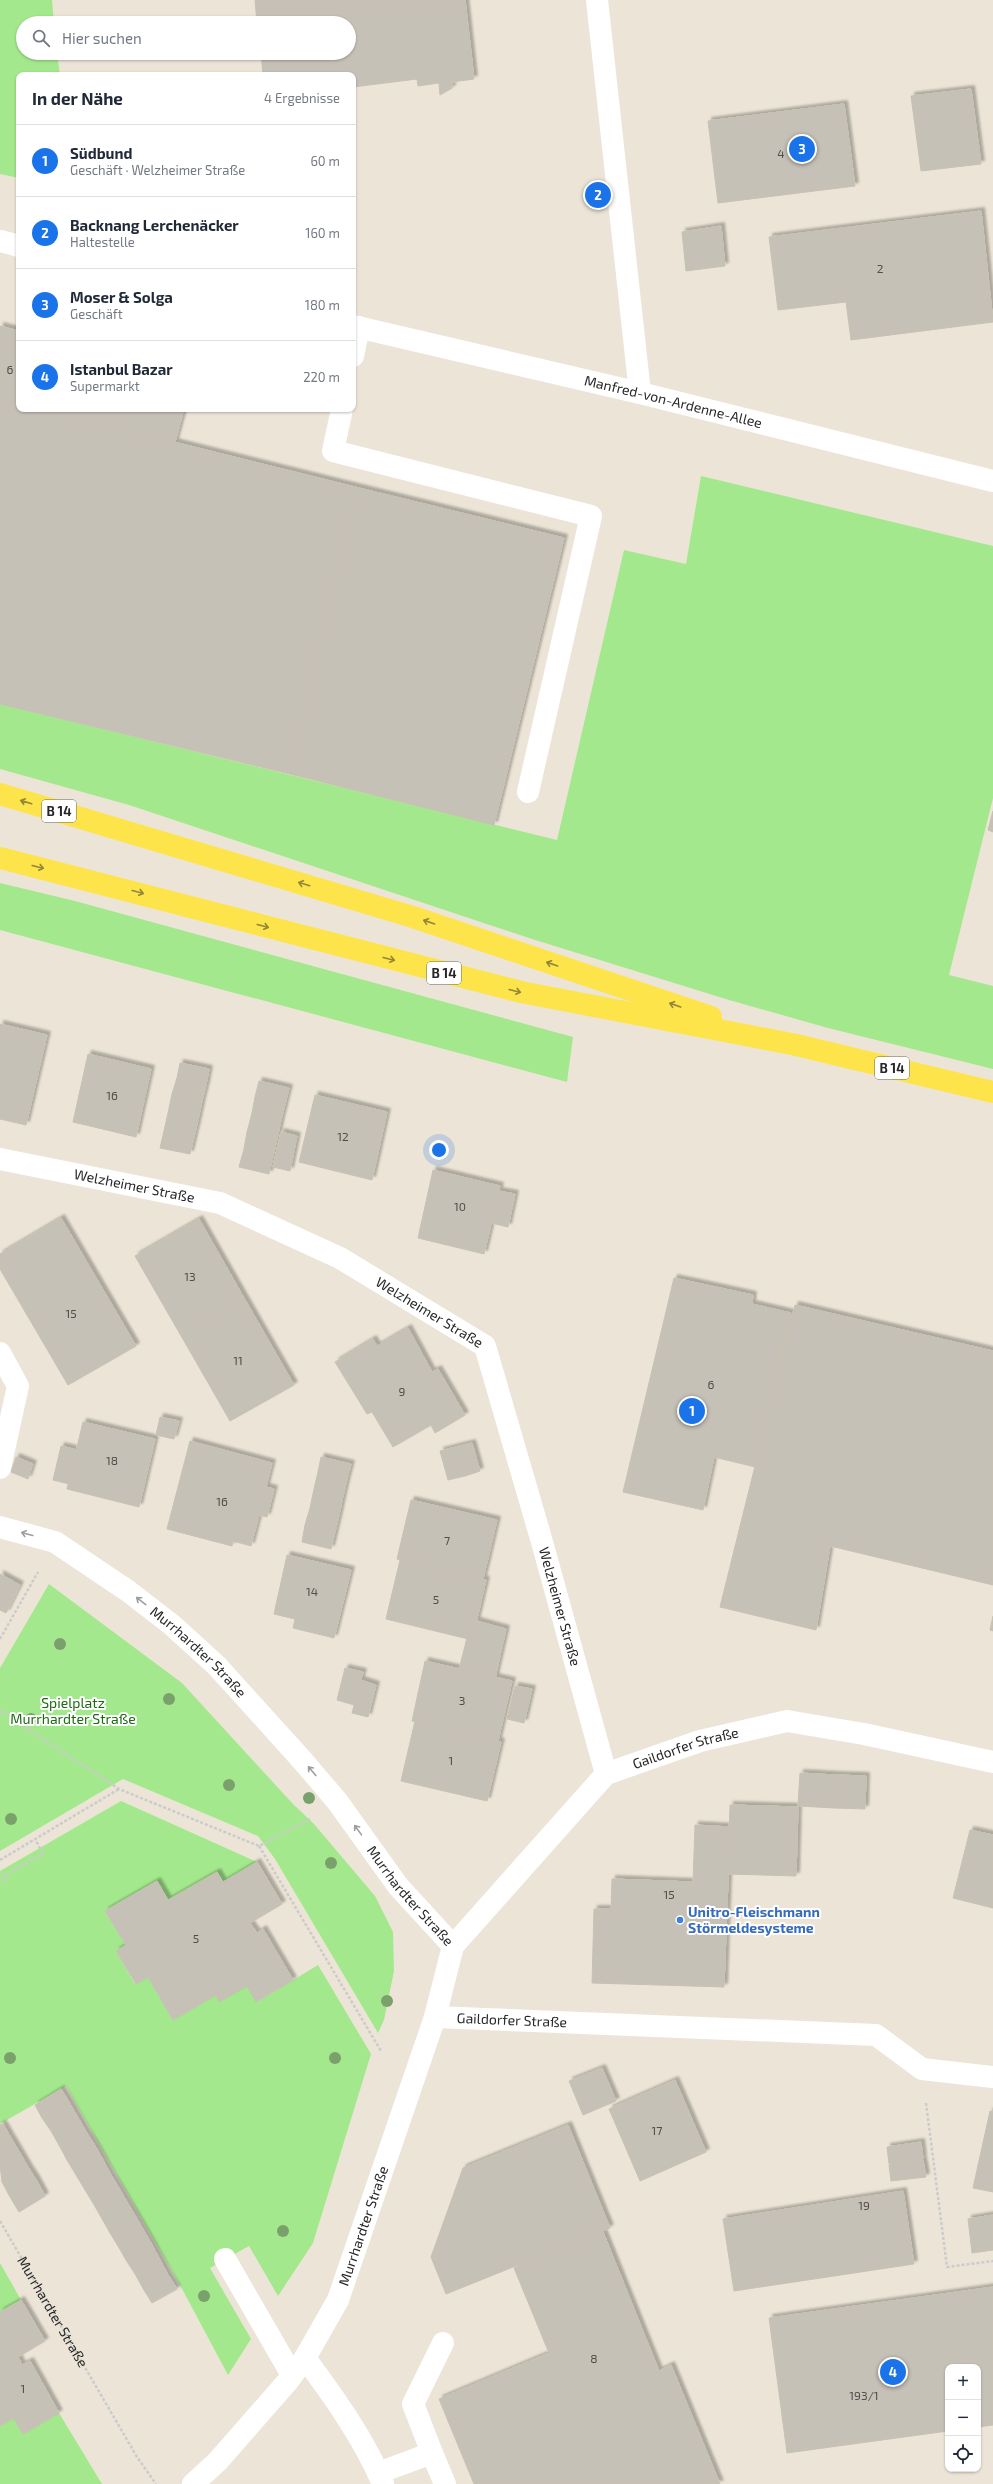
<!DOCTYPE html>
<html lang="de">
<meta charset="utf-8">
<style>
body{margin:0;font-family:"Exo 2",sans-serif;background:#f6f6f7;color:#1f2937}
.controls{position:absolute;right:12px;bottom:12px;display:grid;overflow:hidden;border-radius:8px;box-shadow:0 1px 3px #0004}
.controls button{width:36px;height:36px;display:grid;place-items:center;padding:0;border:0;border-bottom:1px solid #e0e1e3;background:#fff;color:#1f2937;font:20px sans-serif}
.you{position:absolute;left:439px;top:1150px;width:14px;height:14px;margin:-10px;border:3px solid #fff;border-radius:50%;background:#1a73e8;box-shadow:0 0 0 6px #1a73e833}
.badge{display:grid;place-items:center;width:26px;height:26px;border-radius:50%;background:#1a73e8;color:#fff;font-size:13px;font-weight:700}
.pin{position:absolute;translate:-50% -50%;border:2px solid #fff;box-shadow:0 1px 4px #0006}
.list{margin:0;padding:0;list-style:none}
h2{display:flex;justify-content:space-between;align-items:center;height:52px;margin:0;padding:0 16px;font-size:17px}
h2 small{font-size:13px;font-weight:400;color:#747a83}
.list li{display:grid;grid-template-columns:26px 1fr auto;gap:12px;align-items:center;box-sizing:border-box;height:72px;padding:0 16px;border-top:1px solid #e0e1e3}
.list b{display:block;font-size:15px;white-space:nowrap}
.list p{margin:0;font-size:13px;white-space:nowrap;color:#747a83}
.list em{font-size:13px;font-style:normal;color:#747a83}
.icon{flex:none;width:22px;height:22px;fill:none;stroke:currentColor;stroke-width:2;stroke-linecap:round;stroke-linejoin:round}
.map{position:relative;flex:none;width:993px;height:2484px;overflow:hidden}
.search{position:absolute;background:#fff;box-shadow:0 1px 3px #0004;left:16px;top:16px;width:340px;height:44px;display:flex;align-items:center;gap:10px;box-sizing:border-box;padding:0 14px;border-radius:22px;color:#747a83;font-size:15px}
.panel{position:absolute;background:#fff;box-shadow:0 1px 3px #0004;left:16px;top:72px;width:340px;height:340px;border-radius:8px}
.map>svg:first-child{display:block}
</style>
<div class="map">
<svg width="993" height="2484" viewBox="0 0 993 2484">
<defs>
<filter id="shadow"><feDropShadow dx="3.5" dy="-3.5" stdDeviation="1" flood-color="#0004"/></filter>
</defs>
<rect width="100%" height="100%" fill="#ece5d7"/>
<!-- green -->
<g fill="#a4e88d">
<path d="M0,0H52L54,23H23V53H57L60,75H19V178L0,174Z"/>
<path d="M701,476L993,546V798L949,975L993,986V1069L828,1028L729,1000L532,939L129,805L0,769V704L557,840L624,550L686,564Z"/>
<path d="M0,883L75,901L573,1037L567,1082L0,930Z"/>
<path d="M49,1584L182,1683L293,1804L314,1824L375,1896L393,1932L394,1971L384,2020L378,2033L275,1859L258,1836L123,1779L0,1851V1668Z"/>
<path d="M121,1801L257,1862L223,1882L217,1872L168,1900L157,1881L105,1911L126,1945L116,1951L135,1984L148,1977L173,2020L216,1995L219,2001L247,1986L257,2002L318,1965L371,2054L313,2243L278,2296L249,2246L210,2268L251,2339L228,2375L180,2285L66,2086L0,2124V1871Z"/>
<path d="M0,2263L21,2300L0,2312Z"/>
<path d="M59,2413L102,2484H0V2426L13,2418L23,2434Z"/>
</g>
<!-- building -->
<g fill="#c6c1b7" stroke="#c7c1b1" filter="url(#shadow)">
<path d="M255,0H465L474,79L452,82V88L440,95L439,83L418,86L417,79L353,87V75H263L261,53H349V23H257Z"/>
<path d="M971,89L981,164L921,171L911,96Z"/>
<path d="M844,104L855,186L718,203L708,121Z"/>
<path d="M981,211L993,322L851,340L846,302L778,310L769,237Z"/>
<path d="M721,226L725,266L686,271L682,232Z"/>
<path d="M0,326L19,331V341L0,336Z"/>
<path d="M0,336L19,341V404L0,399Z"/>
<path d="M0,399L19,404V409H41L359,488L290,774L0,704Z"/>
<path d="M41,409H184L175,442Z"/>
<path d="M359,488L564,538L494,825L290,774Z"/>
<path d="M993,811V832L988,830Z"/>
<path d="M0,1024L47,1035L26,1125L0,1119Z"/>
<path d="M88,1054L151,1069L136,1137L73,1122Z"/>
<path d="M180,1063L209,1069L206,1085L177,1078Z"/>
<path d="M177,1078L206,1085L202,1101L172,1094Z"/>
<path d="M259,1081L289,1088L285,1104L255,1097Z"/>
<path d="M172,1094L202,1101L198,1120L168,1113Z"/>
<path d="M315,1095L387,1112L372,1180L299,1162Z"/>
<path d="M255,1097L285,1104L281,1120L252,1113Z"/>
<path d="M168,1113L198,1120L194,1137L164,1131Z"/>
<path d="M252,1113L281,1120L277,1139L247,1132Z"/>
<path d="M164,1131L194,1137L190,1154L160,1148Z"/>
<path d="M247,1132L277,1139L273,1156L244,1149Z"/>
<path d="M281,1132L297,1136L290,1171L273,1167Z"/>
<path d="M244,1149L273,1156L269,1174L239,1167Z"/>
<path d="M433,1170L500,1186L484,1254L418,1238Z"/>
<path d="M498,1191L515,1194L508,1227L491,1223Z"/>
<path d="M61,1218L136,1346L68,1385L0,1269V1254Z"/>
<path d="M199,1219L244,1298L180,1334L135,1256Z"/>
<path d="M674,1278L753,1295L752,1304L791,1313L755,1467L714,1457L703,1510L623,1492Z"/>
<path d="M244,1298L294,1385L230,1421L180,1334Z"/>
<path d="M795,1305L993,1351V1585L830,1546L816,1630L720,1607Z"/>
<path d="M408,1328L432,1372L438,1369L465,1415L435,1433L431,1425L393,1447L372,1412L367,1414L335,1362L373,1339L377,1346Z"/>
<path d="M160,1417L179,1421L174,1439L156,1435Z"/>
<path d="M83,1422L155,1439L139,1507L67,1489Z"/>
<path d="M190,1441L272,1463L266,1487L274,1489L267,1517L259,1515L251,1546L233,1541L232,1546L167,1529Z"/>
<path d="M472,1443L480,1471L465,1476L456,1447Z"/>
<path d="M61,1446L77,1450L69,1484L53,1480Z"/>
<path d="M456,1447L465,1476L448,1480L440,1451Z"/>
<path d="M16,1457L33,1464L28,1479L11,1472Z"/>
<path d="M321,1457L351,1464L347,1479L318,1472Z"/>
<path d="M318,1472L347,1479L343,1496L314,1489Z"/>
<path d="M314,1489L343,1496L339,1515L310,1508Z"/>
<path d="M411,1500L497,1520L483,1579L397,1559Z"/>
<path d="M310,1508L339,1515L335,1532L305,1525Z"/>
<path d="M305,1525L335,1532L331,1549L302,1542Z"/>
<path d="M287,1555L351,1570L334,1638L293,1628L295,1619L274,1614Z"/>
<path d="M400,1560L486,1580L472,1640L386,1619Z"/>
<path d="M0,1574L20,1585L6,1613L0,1610Z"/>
<path d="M993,1616V1631L990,1630Z"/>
<path d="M477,1621L506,1629L495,1678L459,1669L467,1638L472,1640Z"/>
<path d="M425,1661L512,1681L498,1741L412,1721Z"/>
<path d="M345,1668L363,1672L354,1705L337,1700Z"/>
<path d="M361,1680L376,1685L368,1717L352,1713Z"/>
<path d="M515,1686L532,1689L524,1723L507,1719Z"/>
<path d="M415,1721L501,1742L487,1801L401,1781Z"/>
<path d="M800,1773L835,1775L834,1808L798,1806Z"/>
<path d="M835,1775L866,1776L865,1809L834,1808Z"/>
<path d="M730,1805L798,1807L796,1876L728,1874Z"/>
<path d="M695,1825L730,1827L724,1987L592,1983L594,1909H611L612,1879L693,1882Z"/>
<path d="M970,1830L993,1835V1908L953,1898Z"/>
<path d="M257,1862L282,1904L250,1923L257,1933L263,1929L293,1980L256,2002L247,1986L219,2002L216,1995L173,2020L148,1977L136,1984L116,1951L126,1945L105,1911L157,1881L168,1900L217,1872L223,1882Z"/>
<path d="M602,2068L616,2101L583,2115L569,2081Z"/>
<path d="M675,2080L706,2152L640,2181L609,2109Z"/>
<path d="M61,2089L69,2102L42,2118L35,2105Z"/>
<path d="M69,2102L77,2116L51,2131L42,2118Z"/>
<path d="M990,2111L993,2112V2192L973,2188Z"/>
<path d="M77,2116L85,2130L59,2145L51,2131Z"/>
<path d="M3,2124L11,2138L0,2145V2125Z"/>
<path d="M568,2125L610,2228L446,2294L431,2257L463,2168Z"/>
<path d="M85,2130L94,2144L67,2160L59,2145Z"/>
<path d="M11,2138L20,2153L0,2165V2145Z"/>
<path d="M921,2142L923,2159L889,2164L887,2147Z"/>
<path d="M94,2144L103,2160L76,2175L67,2160Z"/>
<path d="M20,2153L28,2167L2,2182L0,2165Z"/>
<path d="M103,2160L111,2175L85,2190L76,2175Z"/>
<path d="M923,2160L926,2177L891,2181L889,2165Z"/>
<path d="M28,2167L37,2181L10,2197L2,2182Z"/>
<path d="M111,2175L119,2188L93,2203L85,2190Z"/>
<path d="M37,2181L45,2196L19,2212L10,2197Z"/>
<path d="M119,2188L127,2202L101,2217L93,2203Z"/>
<path d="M903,2191L914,2264L734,2291L723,2219Z"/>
<path d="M127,2202L136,2217L110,2233L101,2217Z"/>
<path d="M993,2215V2250L972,2253L968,2219Z"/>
<path d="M136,2217L144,2231L118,2246L110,2233Z"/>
<path d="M144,2231L152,2245L126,2260L118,2246Z"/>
<path d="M603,2232L659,2371L671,2365L720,2484H474L439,2399L549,2353L514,2268Z"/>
<path d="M152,2245L160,2260L135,2274L126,2260Z"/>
<path d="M160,2260L168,2275L144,2290L135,2274Z"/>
<path d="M168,2275L177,2289L152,2303L144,2290Z"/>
<path d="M993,2287V2425L978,2427V2367H948V2431L787,2453L769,2318Z"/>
<path d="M21,2300L45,2341L18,2357L22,2365L30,2361L59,2413L23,2434L13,2418L0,2426V2312Z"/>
</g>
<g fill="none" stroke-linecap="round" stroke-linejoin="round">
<!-- path -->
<g stroke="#cbcbcb" stroke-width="2.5" stroke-dasharray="3 2" stroke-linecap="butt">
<path d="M0,1639L38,1572"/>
<path d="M0,1711L119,1789L259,1846L310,1819"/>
<path d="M259,1846L381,2051"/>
<path d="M0,1860L119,1789"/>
<path d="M6,1883L2,1877L43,1854L35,1839"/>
<path d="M926,2103L947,2267L993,2261"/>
<path id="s1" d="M0,2221L137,2457L156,2484"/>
</g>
<!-- minor -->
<g stroke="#fff" stroke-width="22">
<path d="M597,0L640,393"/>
<path d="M0,241L19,246"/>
<path id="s2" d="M353,326L640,393L993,481"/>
<path d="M353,356L359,327"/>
<path d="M342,409L333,451L591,516L528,792"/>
<path id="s3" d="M0,1159L220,1203L340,1258L485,1346L542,1542L606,1774"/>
<path d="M0,1353L18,1386L0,1468"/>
<path id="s4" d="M0,1527L55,1542L128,1591L172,1625L217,1666L302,1760L337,1801L398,1886L453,1946"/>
<path id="s5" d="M435,2017L876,2035L922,2069L993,2077"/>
<path d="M225,2259L292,2375"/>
<path d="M305,2358C334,2397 364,2439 383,2484"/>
<path d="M432,2453L413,2404L443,2343"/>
<path d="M378,2473L432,2453L445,2484"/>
<path id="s6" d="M193,2484L218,2461L288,2381L305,2358L338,2300L435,2017L453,1946L606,1774L700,1741L787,1721L864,1734L993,1762"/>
</g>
<!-- major -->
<g stroke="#fde44a" stroke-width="22">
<path d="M0,794L413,917L711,1017"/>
<path d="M0,858L521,992L792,1044L993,1092"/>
</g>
</g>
<!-- trees -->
<g fill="#7aa16b">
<circle cx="60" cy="1644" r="6"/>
<circle cx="169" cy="1699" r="6"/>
<circle cx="31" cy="1719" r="6"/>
<circle cx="229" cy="1785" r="6"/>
<circle cx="309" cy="1798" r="6"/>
<circle cx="11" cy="1819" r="6"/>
<circle cx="331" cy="1863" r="6"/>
<circle cx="387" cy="2001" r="6"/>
<circle cx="10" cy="2058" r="6"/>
<circle cx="335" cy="2058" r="6"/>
<circle cx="283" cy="2231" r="6"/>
<circle cx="204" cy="2296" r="6"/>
</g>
<!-- one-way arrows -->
<defs><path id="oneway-shaft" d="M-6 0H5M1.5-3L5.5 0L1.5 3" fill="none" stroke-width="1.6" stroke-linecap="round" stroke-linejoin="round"/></defs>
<g stroke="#928638">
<use href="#oneway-shaft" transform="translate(26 802) rotate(-164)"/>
<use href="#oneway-shaft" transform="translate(38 867) rotate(14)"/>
<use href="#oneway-shaft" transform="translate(304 884) rotate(-163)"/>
<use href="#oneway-shaft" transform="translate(138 892) rotate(15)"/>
<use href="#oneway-shaft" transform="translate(429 922) rotate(-161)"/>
<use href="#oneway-shaft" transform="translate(263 926) rotate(15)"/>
<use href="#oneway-shaft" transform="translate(389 959) rotate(14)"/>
<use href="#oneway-shaft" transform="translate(552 964) rotate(-161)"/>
<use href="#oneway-shaft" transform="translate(515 991) rotate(14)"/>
<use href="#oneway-shaft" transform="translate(675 1005) rotate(-161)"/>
</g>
<g stroke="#9e9e9e">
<use href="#oneway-shaft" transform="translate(27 1534) rotate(-165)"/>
<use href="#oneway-shaft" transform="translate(141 1601) rotate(-142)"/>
<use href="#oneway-shaft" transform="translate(312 1771) rotate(-130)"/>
<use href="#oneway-shaft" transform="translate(358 1830) rotate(-126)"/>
</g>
<!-- markers -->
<circle fill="#3f7fe0" stroke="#fff" stroke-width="1.5" cx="680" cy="1920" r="4"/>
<g text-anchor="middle" stroke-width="4" stroke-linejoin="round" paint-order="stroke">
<!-- number labels -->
<g font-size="12" fill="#4f4e4b">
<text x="781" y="158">4</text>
<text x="880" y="273">2</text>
<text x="10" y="374">6</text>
<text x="112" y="1100">16</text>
<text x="343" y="1141">12</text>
<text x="460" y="1211">10</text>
<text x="190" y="1281">13</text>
<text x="71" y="1318">15</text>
<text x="238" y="1365">11</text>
<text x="711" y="1389">6</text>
<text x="402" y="1396">9</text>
<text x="112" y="1465">18</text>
<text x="222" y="1506">16</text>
<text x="447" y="1545">7</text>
<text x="312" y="1596">14</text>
<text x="436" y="1604">5</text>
<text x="462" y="1705">3</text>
<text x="451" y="1765">1</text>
<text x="669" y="1899">15</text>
<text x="196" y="1943">5</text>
<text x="657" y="2135">17</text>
<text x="864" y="2210">19</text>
<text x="594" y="2363">8</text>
<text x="23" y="2393">1</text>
<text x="864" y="2400">193/1</text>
</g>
<!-- shield labels -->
<g fill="#fff" stroke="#686868" stroke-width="1">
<rect x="42" y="800" width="34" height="22" rx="3"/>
<rect x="427" y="962" width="34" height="22" rx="3"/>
<rect x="875" y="1057" width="34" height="22" rx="3"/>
</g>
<g font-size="13" font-weight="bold" fill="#272727">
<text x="59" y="816">B 14</text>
<text x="444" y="978">B 14</text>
<text x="892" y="1073">B 14</text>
</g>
<!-- street labels -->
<g font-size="14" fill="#272727" stroke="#fff">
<text dy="5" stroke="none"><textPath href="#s2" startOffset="329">Manfred-von-Ardenne-Allee</textPath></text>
<text dy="5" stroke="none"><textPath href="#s3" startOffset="137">Welzheimer Straße</textPath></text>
<text dy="5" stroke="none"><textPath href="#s3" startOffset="461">Welzheimer Straße</textPath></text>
<text dy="5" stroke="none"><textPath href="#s3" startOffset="797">Welzheimer Straße</textPath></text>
<text dy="5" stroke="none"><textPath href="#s4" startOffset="238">Murrhardter Straße</textPath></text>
<text dy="5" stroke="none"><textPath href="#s6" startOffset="922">Gaildorfer Straße</textPath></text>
<text dy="5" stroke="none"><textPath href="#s4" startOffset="562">Murrhardter Straße</textPath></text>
<text dy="5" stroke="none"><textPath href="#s5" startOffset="77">Gaildorfer Straße</textPath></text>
<text dy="5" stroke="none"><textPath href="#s6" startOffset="314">Murrhardter Straße</textPath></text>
<text dy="5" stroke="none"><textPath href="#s1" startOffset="105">Murrhardter Straße</textPath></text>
</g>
<!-- park labels -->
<g font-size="14" fill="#1c6912" stroke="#fff">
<text x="73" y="1708">Spielplatz<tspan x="73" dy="16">Murrhardter Straße</tspan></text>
</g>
<!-- shop labels -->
<g font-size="14" font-weight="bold" fill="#366cbe" stroke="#fff" text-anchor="start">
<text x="688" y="1917">Unitro-Fleischmann<tspan x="688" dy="16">Störmeldesysteme</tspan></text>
</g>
</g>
</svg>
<div class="controls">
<button>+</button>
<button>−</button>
<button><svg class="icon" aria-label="locate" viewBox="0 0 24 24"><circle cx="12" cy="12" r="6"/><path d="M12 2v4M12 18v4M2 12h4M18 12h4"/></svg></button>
</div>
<div class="you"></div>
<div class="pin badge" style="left:692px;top:1411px">1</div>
<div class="pin badge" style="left:598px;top:195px">2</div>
<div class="pin badge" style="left:802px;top:149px">3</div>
<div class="pin badge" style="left:893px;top:2372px">4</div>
<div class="search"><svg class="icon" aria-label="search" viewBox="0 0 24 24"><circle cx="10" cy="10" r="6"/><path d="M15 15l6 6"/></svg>Hier suchen</div>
<section class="panel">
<h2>In der Nähe<small>4 Ergebnisse</small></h2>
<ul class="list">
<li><span class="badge">1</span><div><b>Südbund</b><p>Geschäft · Welzheimer Straße</p></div><em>60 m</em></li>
<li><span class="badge">2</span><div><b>Backnang Lerchenäcker</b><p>Haltestelle</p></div><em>160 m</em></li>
<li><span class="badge">3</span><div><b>Moser &amp; Solga</b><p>Geschäft</p></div><em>180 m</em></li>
<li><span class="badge">4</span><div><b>Istanbul Bazar</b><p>Supermarkt</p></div><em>220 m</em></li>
</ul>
</section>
</div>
